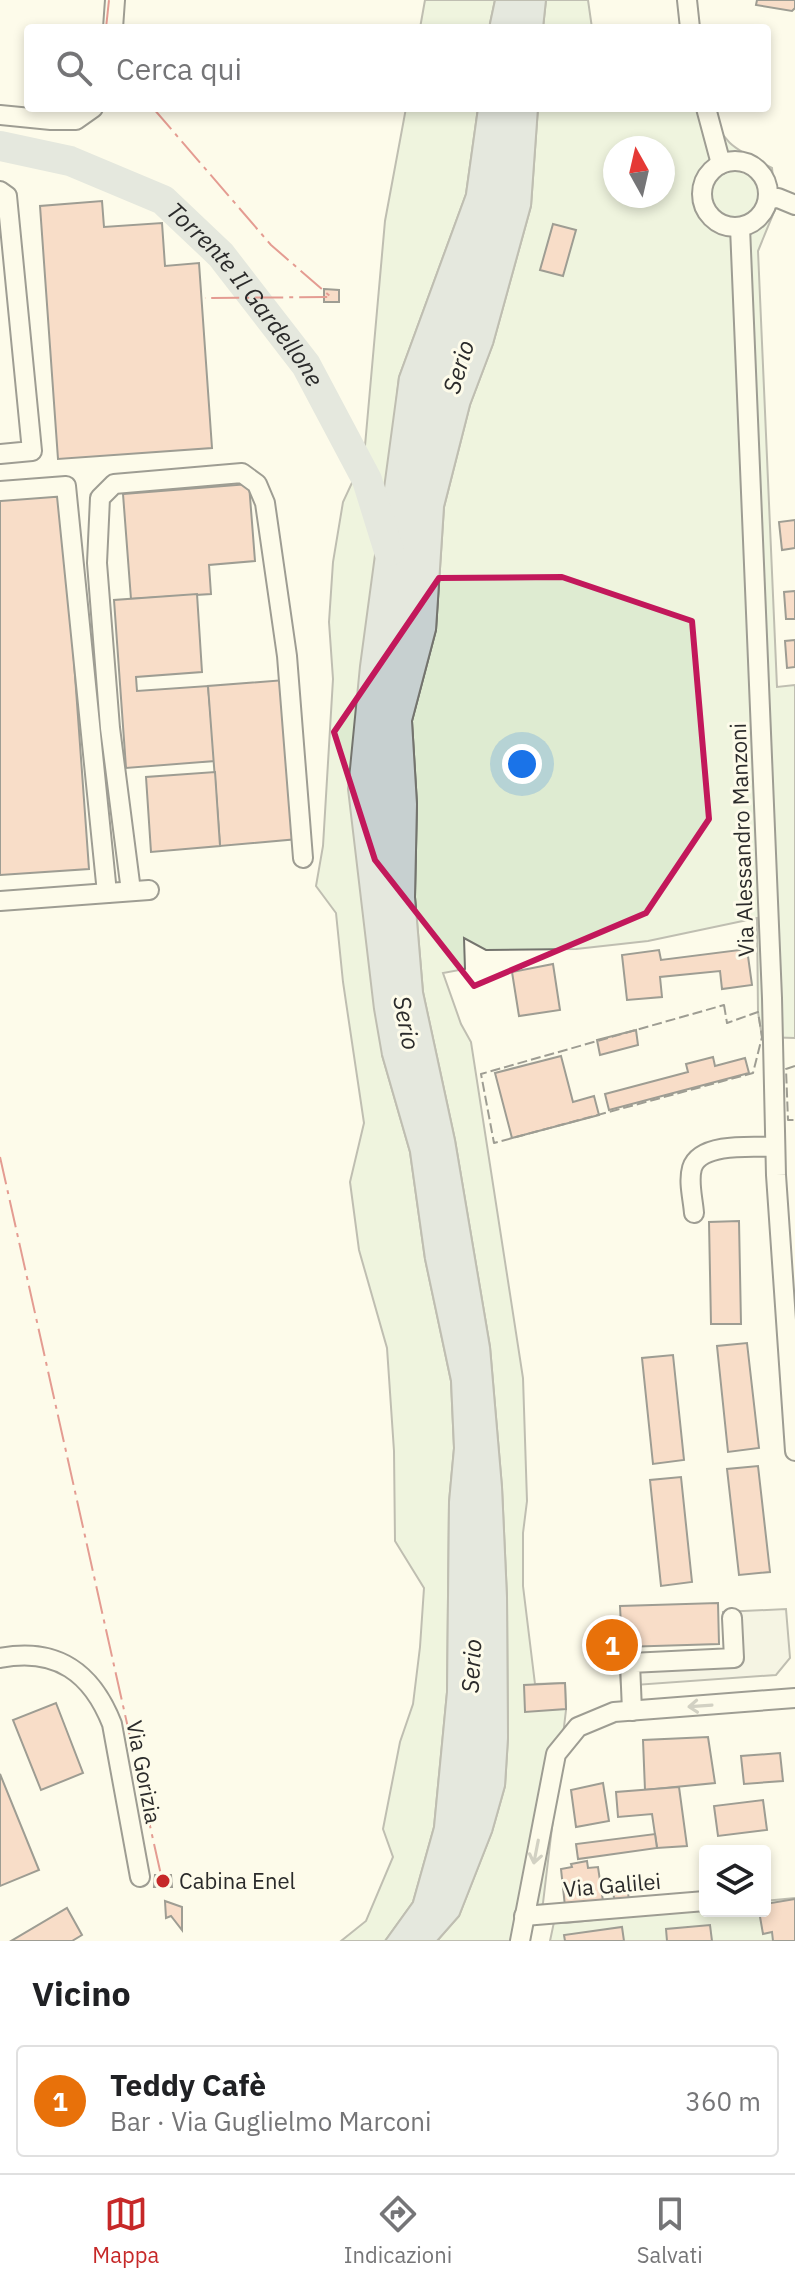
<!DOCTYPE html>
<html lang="it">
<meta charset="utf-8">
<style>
body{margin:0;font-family:"IBM Plex Sans",sans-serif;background:#f2f2f2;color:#202124}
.controls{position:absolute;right:24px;bottom:24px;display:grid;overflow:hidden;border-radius:8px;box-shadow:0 4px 12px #0003}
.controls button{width:72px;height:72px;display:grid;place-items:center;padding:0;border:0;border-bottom:2px solid #e0e0e0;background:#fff;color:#202124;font:40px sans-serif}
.compass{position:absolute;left:603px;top:136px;width:72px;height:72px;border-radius:50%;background:#fff;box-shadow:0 4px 12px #0003;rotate:352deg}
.you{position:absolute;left:522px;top:764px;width:28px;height:28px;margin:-20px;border:6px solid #fff;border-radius:50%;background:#1a73e8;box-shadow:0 0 0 12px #1a73e833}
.badge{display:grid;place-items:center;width:52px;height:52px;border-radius:50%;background:#c62828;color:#fff;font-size:26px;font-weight:700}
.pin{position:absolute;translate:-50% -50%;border:4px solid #fff;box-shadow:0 2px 8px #0006}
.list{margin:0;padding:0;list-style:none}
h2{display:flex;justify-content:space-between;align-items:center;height:104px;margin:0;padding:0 32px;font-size:34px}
h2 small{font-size:26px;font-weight:400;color:#757577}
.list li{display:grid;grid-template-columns:52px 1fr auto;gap:24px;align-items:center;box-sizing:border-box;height:112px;margin:0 16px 16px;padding:0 16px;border:2px solid #e0e0e0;border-radius:8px}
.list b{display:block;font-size:30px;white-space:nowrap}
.list p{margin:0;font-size:26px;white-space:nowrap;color:#757577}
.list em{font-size:26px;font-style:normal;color:#757577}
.icon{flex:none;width:44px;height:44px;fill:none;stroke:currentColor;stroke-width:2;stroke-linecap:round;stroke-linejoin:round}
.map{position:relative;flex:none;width:795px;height:1941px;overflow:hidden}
.search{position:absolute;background:#fff;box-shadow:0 4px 12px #0003;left:24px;right:24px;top:24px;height:88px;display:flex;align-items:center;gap:20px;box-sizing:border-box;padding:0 28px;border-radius:8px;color:#757577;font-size:30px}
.sheet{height:232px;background:#fff}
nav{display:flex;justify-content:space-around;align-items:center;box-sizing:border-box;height:112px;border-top:2px solid #e0e0e0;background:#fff;font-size:22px;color:#757577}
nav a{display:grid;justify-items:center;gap:4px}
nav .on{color:#c62828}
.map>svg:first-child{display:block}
</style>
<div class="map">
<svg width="795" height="1941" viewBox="0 0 795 1941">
<rect width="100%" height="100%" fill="#fdfbea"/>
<!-- green -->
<g fill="#deebd1" stroke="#74746e" stroke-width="2" fill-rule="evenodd">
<path d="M425,0H495L489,28H420Z"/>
<path d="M546,0H588L592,28H543Z"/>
<path d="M406,108H478L466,194L399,377L389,469L382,1055L410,1152L425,1259L451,1381L454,1448L449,1502L447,1692L434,1827L413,1902L385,1941H341L366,1921L393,1857L383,1829L400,1742L413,1704L420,1647L424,1588L395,1541L394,1451L387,1348L359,1250L350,1182L364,1123L343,982L336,913L316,886L323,846L333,679L329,622L333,562L343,502L364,457L385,221Z"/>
<path d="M538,108H714C718,145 742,152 772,168L776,207L758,251L777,687L795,685V1038L762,1037L758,1012L757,918L648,941L576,949L486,950L464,938L465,969L443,973L461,1024L471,1042L523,1378L527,1501L523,1533V1586L535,1684L565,1683L566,1710L543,1903L521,1941H437L459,1916L492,1832L505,1786L508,1738L507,1597L502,1487L490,1347L455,1140L423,992L415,897L417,804L412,721L436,630L444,507L470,405L493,344L531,206ZM615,148H663V196H615Z"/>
<path d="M795,1898V1941H550L554,1922L566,1923L705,1908V1911H765V1901Z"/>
</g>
<!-- parking -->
<path fill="#eceadb" stroke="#74746e" stroke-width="2" d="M786,1609L790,1658L776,1675L621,1686L619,1655L725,1650L723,1612Z"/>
<!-- water -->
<g fill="#c7d0d0" stroke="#74746e" stroke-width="2">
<path d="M495,0H546L543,28H489Z"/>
<path d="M478,108H538L531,206L493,344L470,405L444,507L436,630L412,721L417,804L415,897L423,992L455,1140L490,1347L502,1487L507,1597L508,1738L505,1786L492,1832L459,1916L437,1941H385L413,1902L434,1827L447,1692L449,1502L454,1448L451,1381L425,1259L410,1152L382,1055L374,1009L348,789L360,666L399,377L466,194Z"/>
</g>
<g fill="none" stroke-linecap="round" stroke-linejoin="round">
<!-- river -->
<path stroke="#c7d0d0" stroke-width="30" id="s1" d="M0,146L70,161L163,200L221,255L306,365L367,480L389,551"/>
</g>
<!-- building -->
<g fill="#f2b8a0" stroke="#2b2b2b" stroke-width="2">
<path d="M757,0H795V8L792,11L756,5Z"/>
<path d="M102,201L104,227L162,223L165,266L199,263L212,448L58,459L40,206Z"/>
<path d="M553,224L576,230L563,276L540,270Z"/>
<path d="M324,289L339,290V302H324Z"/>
<path d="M249,484L255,561L209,565L211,594L131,599L123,494Z"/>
<path d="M62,495L89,869L0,875V500Z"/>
<path d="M795,520V548L782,550L779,522Z"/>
<path d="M795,591V619H786L784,592Z"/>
<path d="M197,594L202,672L136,677L137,691L208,686L215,761L126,768L114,600Z"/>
<path d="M795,640V667L787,668L785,641Z"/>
<path d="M285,680L298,839L220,846L208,686Z"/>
<path d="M215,772L220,846L151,852L146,777Z"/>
<path d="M747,949L752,985L722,989L720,971L660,977L662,997L627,1000L622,955L659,950L661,960Z"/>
<path d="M553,964L560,1010L519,1016L512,972Z"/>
<path d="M636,1030L638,1045L600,1055L597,1040Z"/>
<path d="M561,1056L573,1102L594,1096L599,1115L512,1138L495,1073Z"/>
<path d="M713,1057L715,1066L745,1058L749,1073L609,1110L605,1094L688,1072L686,1064Z"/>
<path d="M739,1221L741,1324H711L709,1222Z"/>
<path d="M747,1343L759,1448L728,1452L717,1346Z"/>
<path d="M673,1355L684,1460L653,1464L642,1358Z"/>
<path d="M758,1466L770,1572L739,1575L727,1469Z"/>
<path d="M681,1477L692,1582L661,1586L650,1480Z"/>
<path d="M718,1603L719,1644L622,1647L620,1606Z"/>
<path d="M565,1683L566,1709L525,1712L524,1685Z"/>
<path d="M56,1703L83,1773L41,1790L13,1720Z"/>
<path d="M708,1737L715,1783L645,1790L643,1740Z"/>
<path d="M780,1753L783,1781L744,1784L741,1756Z"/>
<path d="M0,1774L39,1870L0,1886Z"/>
<path d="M603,1783L609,1821L576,1827L571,1790Z"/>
<path d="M679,1787L687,1846L657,1848L652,1814L618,1817L616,1792Z"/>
<path d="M763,1800L767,1830L718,1836L714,1806Z"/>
<path d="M655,1834L657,1848L578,1859L576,1844Z"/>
<path d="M587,1861L588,1868L598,1867L603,1901L565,1906L561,1869L572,1867L571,1864Z"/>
<path d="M155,1875H171L172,1887H154Z"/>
<path d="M627,1884L629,1901L615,1903L612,1886Z"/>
<path d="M795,1899V1941H773L772,1932L763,1934L759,1911H765V1904Z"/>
<path d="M165,1901L182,1907V1930L171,1916L166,1918Z"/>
<path d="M67,1908L82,1935L72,1941H11Z"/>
<path d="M710,1925L712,1941H667L666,1929Z"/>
<path d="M622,1927L624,1941H565L564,1935Z"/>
</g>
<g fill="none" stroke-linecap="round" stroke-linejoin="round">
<defs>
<g id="minor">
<path d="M687,0L690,28"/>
<path d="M113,28L115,0"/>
<path d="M706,108L721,164"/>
<path d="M0,115L51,120H76L93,108"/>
<circle cx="735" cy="194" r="33"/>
<path d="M0,191L7,196L32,451L0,454"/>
<path d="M768,199L778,198L795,205"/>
<path d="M740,227L772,998L776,1175L795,1451"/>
<path d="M0,491L66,486L107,893"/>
<path d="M131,891L110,728L97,563L100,498L114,484L242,473L257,484L265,503L287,656L303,858"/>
<path d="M0,901L149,890"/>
<path d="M694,1213C693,1199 688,1182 692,1168C700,1142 754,1147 775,1147"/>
<path d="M0,1658C57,1647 92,1673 112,1724L140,1877"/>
<path d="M632,1711L630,1663L734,1658L732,1618"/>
<path d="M524,1916L705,1901"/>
<path d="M520,1941L556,1754L578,1727L614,1712L795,1698"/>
</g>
</defs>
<!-- minor casing -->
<use href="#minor" stroke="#2b2b2b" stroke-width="22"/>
<!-- minor -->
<use href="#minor" stroke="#fdfbea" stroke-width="18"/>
<!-- fence -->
<g stroke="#2b2b2b" stroke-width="2" stroke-dasharray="10 4" stroke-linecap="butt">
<path d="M724,1005L727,1023L758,1012L762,1037L753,1073L494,1143L481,1074Z"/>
<path d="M795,1066L786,1069L788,1120H795"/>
</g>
<!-- power -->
<g stroke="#c62828" stroke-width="2" stroke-dasharray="28 6 4 6" stroke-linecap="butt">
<path d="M106,28L109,0"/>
<path d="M153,108L271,245L331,297L205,298"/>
<path d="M0,1157L161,1875"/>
</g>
</g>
<!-- one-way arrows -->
<defs><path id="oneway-shaft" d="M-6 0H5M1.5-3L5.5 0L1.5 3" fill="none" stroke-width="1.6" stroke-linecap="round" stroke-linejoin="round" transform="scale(2)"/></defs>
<g stroke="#9e9d94">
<use href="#oneway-shaft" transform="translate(700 1706) rotate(176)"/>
<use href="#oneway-shaft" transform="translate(536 1852) rotate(101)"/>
</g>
<!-- marked area -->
<path d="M0 0H795V1941H0ZM562,577L692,621L709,819L646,913L474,986L375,860L334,732L439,578Z" fill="#fdfbea" fill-opacity=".55" fill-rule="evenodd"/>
<path fill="none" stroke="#c2185b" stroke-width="6" stroke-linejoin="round" d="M562,577L692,621L709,819L646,913L474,986L375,860L334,732L439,578Z"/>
<!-- markers -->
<circle fill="#c62828" stroke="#fdfbea" stroke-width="3" cx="163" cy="1881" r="8"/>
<g text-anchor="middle" stroke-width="6" stroke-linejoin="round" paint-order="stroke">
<!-- street labels -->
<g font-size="22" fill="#2b2b2b" stroke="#fdfbea">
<text transform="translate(742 840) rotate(-92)" y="8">Via Alessandro Manzoni</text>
<text transform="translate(144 1772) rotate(79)" y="8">Via Gorizia</text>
<text transform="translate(612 1885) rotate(-5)" y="8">Via Galilei</text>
</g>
<!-- poi labels -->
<g font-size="22" fill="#2b2b2b" stroke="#fdfbea" text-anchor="start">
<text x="179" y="1889">Cabina Enel</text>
</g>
<!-- water labels -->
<g font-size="24" font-style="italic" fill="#2b2b2b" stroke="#fdfbea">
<text dy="8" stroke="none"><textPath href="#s1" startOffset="298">Torrente Il Gardellone</textPath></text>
<text transform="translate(459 367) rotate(-73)" y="8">Serio</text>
<text transform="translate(406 1023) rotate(79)" y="8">Serio</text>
<text transform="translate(472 1666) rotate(-87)" y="8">Serio</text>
</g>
</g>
</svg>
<div class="controls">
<button><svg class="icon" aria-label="layers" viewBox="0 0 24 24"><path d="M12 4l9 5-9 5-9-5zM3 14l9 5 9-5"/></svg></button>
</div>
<svg class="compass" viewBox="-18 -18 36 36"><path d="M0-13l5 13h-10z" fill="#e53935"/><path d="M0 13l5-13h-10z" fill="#757577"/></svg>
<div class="you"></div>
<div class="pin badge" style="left:612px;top:1645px;background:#e8710a">1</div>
<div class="search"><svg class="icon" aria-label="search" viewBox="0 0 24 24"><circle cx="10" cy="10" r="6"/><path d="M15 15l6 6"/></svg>Cerca qui</div>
</div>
<section class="sheet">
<h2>Vicino<small></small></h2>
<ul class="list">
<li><span class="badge" style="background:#e8710a">1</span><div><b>Teddy Cafè</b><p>Bar · Via Guglielmo Marconi</p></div><em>360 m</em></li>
</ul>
</section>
<nav>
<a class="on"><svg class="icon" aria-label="map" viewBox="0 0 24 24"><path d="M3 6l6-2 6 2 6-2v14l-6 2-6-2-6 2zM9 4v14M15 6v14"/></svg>Mappa</a>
<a><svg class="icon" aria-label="directions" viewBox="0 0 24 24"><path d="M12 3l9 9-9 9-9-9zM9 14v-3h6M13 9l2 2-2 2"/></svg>Indicazioni</a>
<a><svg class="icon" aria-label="saved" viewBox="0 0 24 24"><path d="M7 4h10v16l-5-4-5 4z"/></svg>Salvati</a>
</nav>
